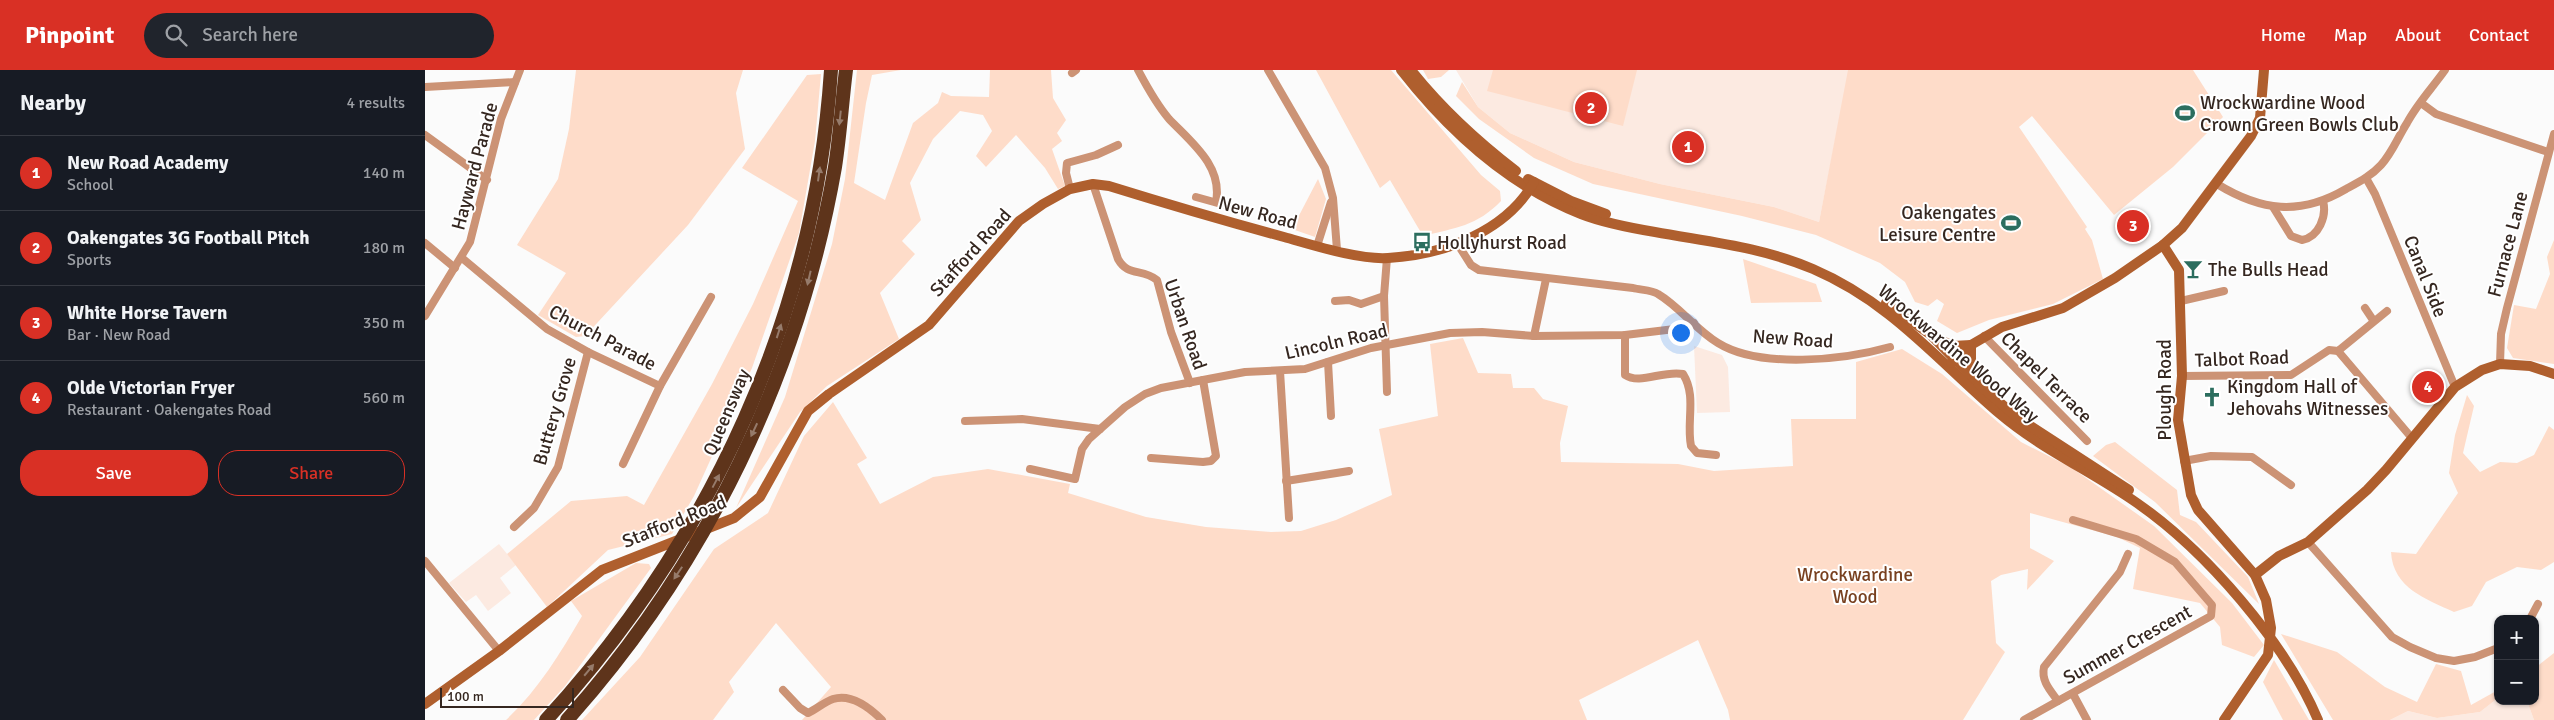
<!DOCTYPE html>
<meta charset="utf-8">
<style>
body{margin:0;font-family:Signika,sans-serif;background:#20242c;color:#f1f3f6}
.controls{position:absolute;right:15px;bottom:15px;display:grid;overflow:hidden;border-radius:10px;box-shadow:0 1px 4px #0004}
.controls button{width:45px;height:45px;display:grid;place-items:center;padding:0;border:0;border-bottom:1px solid #363941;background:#171b24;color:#f1f3f6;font:25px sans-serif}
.scale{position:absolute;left:15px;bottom:12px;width:134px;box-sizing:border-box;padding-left:5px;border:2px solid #352720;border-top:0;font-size:14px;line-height:18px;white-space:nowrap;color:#352720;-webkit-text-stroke:4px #fff;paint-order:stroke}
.you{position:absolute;left:1255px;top:262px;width:18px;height:18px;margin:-12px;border:4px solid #fff;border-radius:50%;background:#1a73e8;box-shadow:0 0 0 8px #1a73e833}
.badge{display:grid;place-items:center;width:32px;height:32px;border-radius:50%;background:#d93025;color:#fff;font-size:16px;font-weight:700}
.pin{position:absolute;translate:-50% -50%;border:2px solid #fff;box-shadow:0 1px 5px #0006}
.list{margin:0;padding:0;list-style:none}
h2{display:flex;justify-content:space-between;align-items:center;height:65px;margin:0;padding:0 20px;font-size:21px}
h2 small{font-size:16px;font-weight:400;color:#9ea1a6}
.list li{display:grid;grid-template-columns:32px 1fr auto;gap:15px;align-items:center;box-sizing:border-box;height:75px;padding:0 20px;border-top:1px solid #363941}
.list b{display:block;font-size:19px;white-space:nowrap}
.list p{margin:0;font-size:16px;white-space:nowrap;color:#9ea1a6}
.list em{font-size:16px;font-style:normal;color:#9ea1a6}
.actions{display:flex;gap:10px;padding:15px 20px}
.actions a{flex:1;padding:11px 0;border:1px solid #d93025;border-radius:20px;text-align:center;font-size:18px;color:#d93025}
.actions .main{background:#d93025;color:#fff}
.icon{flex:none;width:28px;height:28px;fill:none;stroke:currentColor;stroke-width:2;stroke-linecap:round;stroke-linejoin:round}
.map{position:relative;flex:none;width:2129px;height:650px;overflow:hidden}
header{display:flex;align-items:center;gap:30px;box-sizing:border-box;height:70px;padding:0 25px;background:#d93025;color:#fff}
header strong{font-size:24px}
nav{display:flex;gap:28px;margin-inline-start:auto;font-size:18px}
.search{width:350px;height:45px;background:#20242c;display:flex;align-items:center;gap:12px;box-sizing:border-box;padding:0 18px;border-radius:28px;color:#9ea1a6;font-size:19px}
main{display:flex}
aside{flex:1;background:#171b24}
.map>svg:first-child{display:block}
</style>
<header>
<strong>Pinpoint</strong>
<div class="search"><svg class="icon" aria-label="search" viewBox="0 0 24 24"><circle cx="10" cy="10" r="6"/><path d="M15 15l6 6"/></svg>Search here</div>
<nav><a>Home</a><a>Map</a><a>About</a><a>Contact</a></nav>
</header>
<main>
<aside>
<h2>Nearby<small>4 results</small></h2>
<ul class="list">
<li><span class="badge">1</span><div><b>New Road Academy</b><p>School</p></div><em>140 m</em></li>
<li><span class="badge">2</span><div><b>Oakengates 3G Football Pitch</b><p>Sports</p></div><em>180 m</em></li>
<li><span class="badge">3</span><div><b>White Horse Tavern</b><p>Bar · New Road</p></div><em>350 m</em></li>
<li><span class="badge">4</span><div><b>Olde Victorian Fryer</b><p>Restaurant · Oakengates Road</p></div><em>560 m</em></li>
</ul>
<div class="actions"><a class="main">Save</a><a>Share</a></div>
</aside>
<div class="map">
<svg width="2129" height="650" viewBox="0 0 2129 650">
<rect width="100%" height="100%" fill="#fbfbfb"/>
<!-- built -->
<g fill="#fceae1">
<path d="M1031,0H1424L1394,152L1349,137L1235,114L1149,92L1085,63L1053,37Z"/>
<path d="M1269,276L1297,285L1303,297L1305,342L1272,343Z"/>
<path d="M74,474L91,495L75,508L86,523L63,541L51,525L41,532L24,513Z"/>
<path d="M2073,628V631H2102L2109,650H1965L1983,641L2012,648L2055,642Z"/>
</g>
<!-- green -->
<g fill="#fedcc9">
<path d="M151,0H318L311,23L320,79L263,155L160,266L151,267L113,245L141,203L92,175L133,109L144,59Z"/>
<path d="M432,0H476L447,5L441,33L429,113L460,130L488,53L513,33L517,22L526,26L564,27L565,0H626L628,28L641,50L632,63L637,71L627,79L640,116L633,119L620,98L591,65L561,97L551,86L567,61L558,45L535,41L508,69L485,113L496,150L477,171L490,184L455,223L474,269L402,316L375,342L311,438L360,327L407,174L420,109Z"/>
<path d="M891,0H966L1056,105L1075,121L1076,131C1052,156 1030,158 998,166L965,110L955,118Z"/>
<path d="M998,0H1024L1016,7L1003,9Z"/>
<path d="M1068,0H1212L1198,56L1062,21Z"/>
<path d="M1423,0H1768L1798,47L1748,97L1689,145L1607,46L1594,57L1662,157L1660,159L1667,170L1678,209L1628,234L1564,250L1532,263L1512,251L1519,234L1512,229L1503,236L1490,232L1480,212L1455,193L1391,165L1317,146L1168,114L1109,88L1054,49L1031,26L1037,12L1053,37L1085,63L1149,92L1235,114L1349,137L1394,152Z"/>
<path d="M396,4L390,71L374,163L327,298L269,426L247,464L183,480L122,537L82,484L146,431L202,426L219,435L287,314L328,234L373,131L317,98L382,5Z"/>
<path d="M893,109L901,129L890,167L867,159Z"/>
<path d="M2129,170V294L2088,288L2082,278L2089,235L2111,239L2125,204L2122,187Z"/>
<path d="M1318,189L1391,214L1397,232L1326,233Z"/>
<path d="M1038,268L1053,303L1086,304L1088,318H1109L1118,329L1143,336L1135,373L1136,392L1253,394L1289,401L1368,396L1366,349H1431V292L1477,279L1517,304L1596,372L1647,398L1729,456L1807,533L1839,575L1829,587L1797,575L1795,557L1775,533L1708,519L1715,478L1692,467L1605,443V478L1629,491L1602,520L1603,499L1576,505L1566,511L1571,573L1580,582L1538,650H1305L1303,640L1273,570L1154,630L1162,650H377L406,617L351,553L304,612L309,622L288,650H157L215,587L289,479L343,443L379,366L408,332L442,388L432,394L455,434L508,407L563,399L645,414L643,423L721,447L781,457L846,462L876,461L911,450L967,425L954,359L1013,346L1005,274Z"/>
<path d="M2042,325L2049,336L2038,383L2055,402L2075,392L2092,393L2109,385L2124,356L2129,360V492L2116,500L2092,497L2061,512L2047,536L2029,542C2001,529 1968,518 1966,482L1991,484L2033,423L2024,403L2030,365Z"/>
<path d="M1690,372L1752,420L1755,445L1771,452L1823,507L1834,534L1730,432L1668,386L1681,375Z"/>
<path d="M211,493L224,494L226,498L140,616L109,650H81C113,620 135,584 157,546L146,531Z"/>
<path d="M1856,564L1912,582L1960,617L1992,632L2011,594L2036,601L2046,635L2073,620V628L2055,642L2012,648L1983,641L1965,650H1908Z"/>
<path d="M2129,583V650H2109L2102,631H2110V598Z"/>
<path d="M1849,590L1884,650H1858L1838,612Z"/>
</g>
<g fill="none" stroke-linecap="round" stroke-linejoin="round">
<!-- street -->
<g stroke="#cc9375" stroke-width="8">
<path d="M713,0C722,17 732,35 744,49C766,72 798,96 791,132"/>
<path d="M843,0L900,98L908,128L912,180"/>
<path d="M647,3L651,0"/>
<path d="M0,17L90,12"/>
<path d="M1996,33L2011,44L2123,82"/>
<path d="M0,65L62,110"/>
<path d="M1941,108L1950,124L2030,317"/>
<path d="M668,114L693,189C703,207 717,198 732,210L746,262L765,313"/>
<path d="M1792,114C1836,141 1875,146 1921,119C1934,112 1946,106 1956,95C1967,83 1973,67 1982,53C1992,34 2008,17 2020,0"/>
<path d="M645,119L641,103L642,93L671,85L693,75"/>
<path d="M771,127L807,137"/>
<path d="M1848,137L1866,166L1877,170C1894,167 1902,146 1898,131"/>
<path d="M0,173L30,198"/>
<path d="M1032,173L1046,195L1054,200L1208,218C1215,220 1227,220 1233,224C1255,237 1271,260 1293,273C1335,299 1419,290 1465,277"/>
<path d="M892,176L906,132"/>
<path d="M37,188L122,259L163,282L235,316"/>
<path d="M962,188L959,226L962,322"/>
<path d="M910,231L924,230L936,234L959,226"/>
<path d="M1756,231L1799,221"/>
<path d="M1940,238L1948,250"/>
<path d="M0,246L45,172L76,49L95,0"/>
<path d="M1200,265V305C1215,315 1238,300 1258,304C1272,326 1261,352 1266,376L1272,383L1291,385"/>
<path d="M1109,266L1121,209"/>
<path d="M1559,266L1662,371"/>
<path d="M1913,281L1986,367"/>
<path d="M903,292L906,346"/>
<path d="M2075,294L2076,264L2082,238L2129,64"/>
<path d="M855,301L864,448"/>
<path d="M1757,306L1866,305L1904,280L1913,281L1962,241"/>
<path d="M540,351L597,349L675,359"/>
<path d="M726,388L778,392L786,391L791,386L778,310"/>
<path d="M1759,391L1786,386L1827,387L1866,415"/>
<path d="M198,394L235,316L286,227"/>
<path d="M605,399L650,409L657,379L664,369L700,337L720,324L736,318L820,302L880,299L946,278L1025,263L1057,262L1109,266L1200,265L1258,258L1269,253"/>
<path d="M861,411L924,401"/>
<path d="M1648,450L1711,469L1750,492L1787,535L1786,546L1633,631C1625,620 1616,611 1619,597L1695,502L1703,484"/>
<path d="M89,457L109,438L133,397L163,282"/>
<path d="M1883,472L1967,567L1985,577L2011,588L2029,591L2050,587L2073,578"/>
<path d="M0,491L74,581"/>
<path d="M2105,549L2113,534"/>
<path d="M358,620L375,638L383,643C392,639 399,632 408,629C427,623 445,638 457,650"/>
<path d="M1648,624L1662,650"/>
<path d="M1599,650L1633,631"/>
</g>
<!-- secondary -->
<g stroke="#af5f2e" stroke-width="10">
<path d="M976,0C1023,60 1084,116 1156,144C1179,153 1206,158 1230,162C1284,172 1337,177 1388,199C1467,233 1512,290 1575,344C1616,379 1668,402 1712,433C1781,481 1860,572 1893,650"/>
<path d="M986,0C1017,39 1052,71 1091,101"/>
<path d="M1103,109L1146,131L1181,144"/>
<path d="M1738,175L1754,200L1757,306L1753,350L1766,425L1773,440L1830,505L1841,530L1846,558L1843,585L1799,650"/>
<path d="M1461,233L1506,265L1559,319L1593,348L1704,420"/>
<path d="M1511,268L1528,276L1546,275V294L1551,310"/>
<path d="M1526,293L1546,275L1577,257L1638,238L1690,208L1738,175L1757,158L1826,66L1835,48L1839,0"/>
<path d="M1830,505L1854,486L1883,472L1942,420L1961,400L2030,317L2057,300L2075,294L2105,296L2129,304"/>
<path d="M0,634L74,581L177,500L309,448L335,427L383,341L404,324L504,255L594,151L618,134L645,119L668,114L684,116C742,134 800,151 859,167C888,175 934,190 963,188C1018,185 1081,162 1109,112"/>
</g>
<!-- highway -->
<g stroke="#5e341b" stroke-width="14">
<path d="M121,650C286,470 390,245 406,0"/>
<path d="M142,650C281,495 374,303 410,97C415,65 417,32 421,0"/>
</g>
</g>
<!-- one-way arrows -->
<defs><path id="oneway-solid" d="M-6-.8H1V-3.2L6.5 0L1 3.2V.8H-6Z" transform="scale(1.25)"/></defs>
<g fill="#967b6b">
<use href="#oneway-solid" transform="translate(415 48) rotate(96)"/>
<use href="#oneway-solid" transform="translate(394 104) rotate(-82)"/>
<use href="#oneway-solid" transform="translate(384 208) rotate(103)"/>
<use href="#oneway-solid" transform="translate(354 261) rotate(-72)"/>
<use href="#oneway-solid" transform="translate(329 360) rotate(115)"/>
<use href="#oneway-solid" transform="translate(291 411) rotate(-62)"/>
<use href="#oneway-solid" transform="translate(253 503) rotate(124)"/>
<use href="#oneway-solid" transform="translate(164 600) rotate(-50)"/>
</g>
<!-- icons -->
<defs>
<symbol id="stadium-bare" viewBox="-9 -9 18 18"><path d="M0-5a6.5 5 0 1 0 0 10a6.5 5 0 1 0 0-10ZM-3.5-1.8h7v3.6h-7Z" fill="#2c6e5f" stroke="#fff" stroke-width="2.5" paint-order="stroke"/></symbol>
<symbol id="bus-bare" viewBox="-9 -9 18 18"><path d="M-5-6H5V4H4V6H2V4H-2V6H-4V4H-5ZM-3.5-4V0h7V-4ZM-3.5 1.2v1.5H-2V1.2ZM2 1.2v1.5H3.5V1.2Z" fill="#2c6e5f" stroke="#fff" stroke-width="2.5" paint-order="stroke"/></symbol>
<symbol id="bar-bare" viewBox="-9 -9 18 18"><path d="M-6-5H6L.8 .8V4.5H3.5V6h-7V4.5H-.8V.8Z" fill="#2c6e5f" stroke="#fff" stroke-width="2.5" paint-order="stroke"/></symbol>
<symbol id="church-bare" viewBox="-9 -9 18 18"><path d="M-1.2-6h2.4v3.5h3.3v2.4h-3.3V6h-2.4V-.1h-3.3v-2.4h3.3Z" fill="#2c6e5f" stroke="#fff" stroke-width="2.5" paint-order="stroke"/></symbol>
</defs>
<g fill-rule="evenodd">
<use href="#stadium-bare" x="1746" y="29" width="28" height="28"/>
<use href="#stadium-bare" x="1572" y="139" width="28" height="28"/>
<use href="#bus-bare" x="983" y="158" width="28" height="28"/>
<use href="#bar-bare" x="1754" y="185" width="28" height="28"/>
<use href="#church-bare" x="1773" y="313" width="28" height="28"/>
</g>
<g text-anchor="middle" stroke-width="4" stroke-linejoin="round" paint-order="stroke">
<!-- poi labels -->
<g font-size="19" fill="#352720" stroke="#fff" text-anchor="start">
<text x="1775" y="39">Wrockwardine Wood<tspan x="1775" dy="22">Crown Green Bowls Club</tspan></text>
<text x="1571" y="149" text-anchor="end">Oakengates<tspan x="1571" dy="22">Leisure Centre</tspan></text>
<text x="1012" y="179">Hollyhurst Road</text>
<text x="1783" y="206">The Bulls Head</text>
<text x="1802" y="323">Kingdom Hall of<tspan x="1802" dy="22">Jehovahs Witnesses</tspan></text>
</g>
<!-- street labels -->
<g font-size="19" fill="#352720" stroke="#fff">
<text transform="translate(49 96) rotate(-75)" y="7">Hayward Parade</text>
<text transform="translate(833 142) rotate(15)" y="7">New Road</text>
<text transform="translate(2082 174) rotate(-75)" y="7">Furnace Lane</text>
<text transform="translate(545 182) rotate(-48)" y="7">Stafford Road</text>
<text transform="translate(2001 206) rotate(68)" y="7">Canal Side</text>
<text transform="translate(761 254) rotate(71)" y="7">Urban Road</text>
<text transform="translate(178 267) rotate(28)" y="7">Church Parade</text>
<text transform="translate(1368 268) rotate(4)" y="7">New Road</text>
<text transform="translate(911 271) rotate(-13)" y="7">Lincoln Road</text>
<text transform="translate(1534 283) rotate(40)" y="7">Wrockwardine Wood Way</text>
<text transform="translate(1817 288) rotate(-2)" y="7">Talbot Road</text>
<text transform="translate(1622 307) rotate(45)" y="7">Chapel Terrace</text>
<text transform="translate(1739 320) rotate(-90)" y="7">Plough Road</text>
<text transform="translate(129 341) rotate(-74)" y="7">Buttery Grove</text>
<text transform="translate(301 342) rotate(-67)" y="7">Queensway</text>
<text transform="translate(249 451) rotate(-22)" y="7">Stafford Road</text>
<text transform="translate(1702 574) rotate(-29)" y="7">Summer Crescent</text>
</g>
<!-- park labels -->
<g font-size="19" fill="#78401f" stroke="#fff">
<text x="1430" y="511">Wrockwardine<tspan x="1430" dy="22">Wood</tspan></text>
</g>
</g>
</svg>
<div class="controls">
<button>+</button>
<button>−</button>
</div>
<div class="scale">100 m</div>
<div class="you"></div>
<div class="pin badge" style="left:1263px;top:77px">1</div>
<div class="pin badge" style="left:1166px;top:38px">2</div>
<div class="pin badge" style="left:1708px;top:156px">3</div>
<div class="pin badge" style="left:2003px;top:317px">4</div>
</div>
</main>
